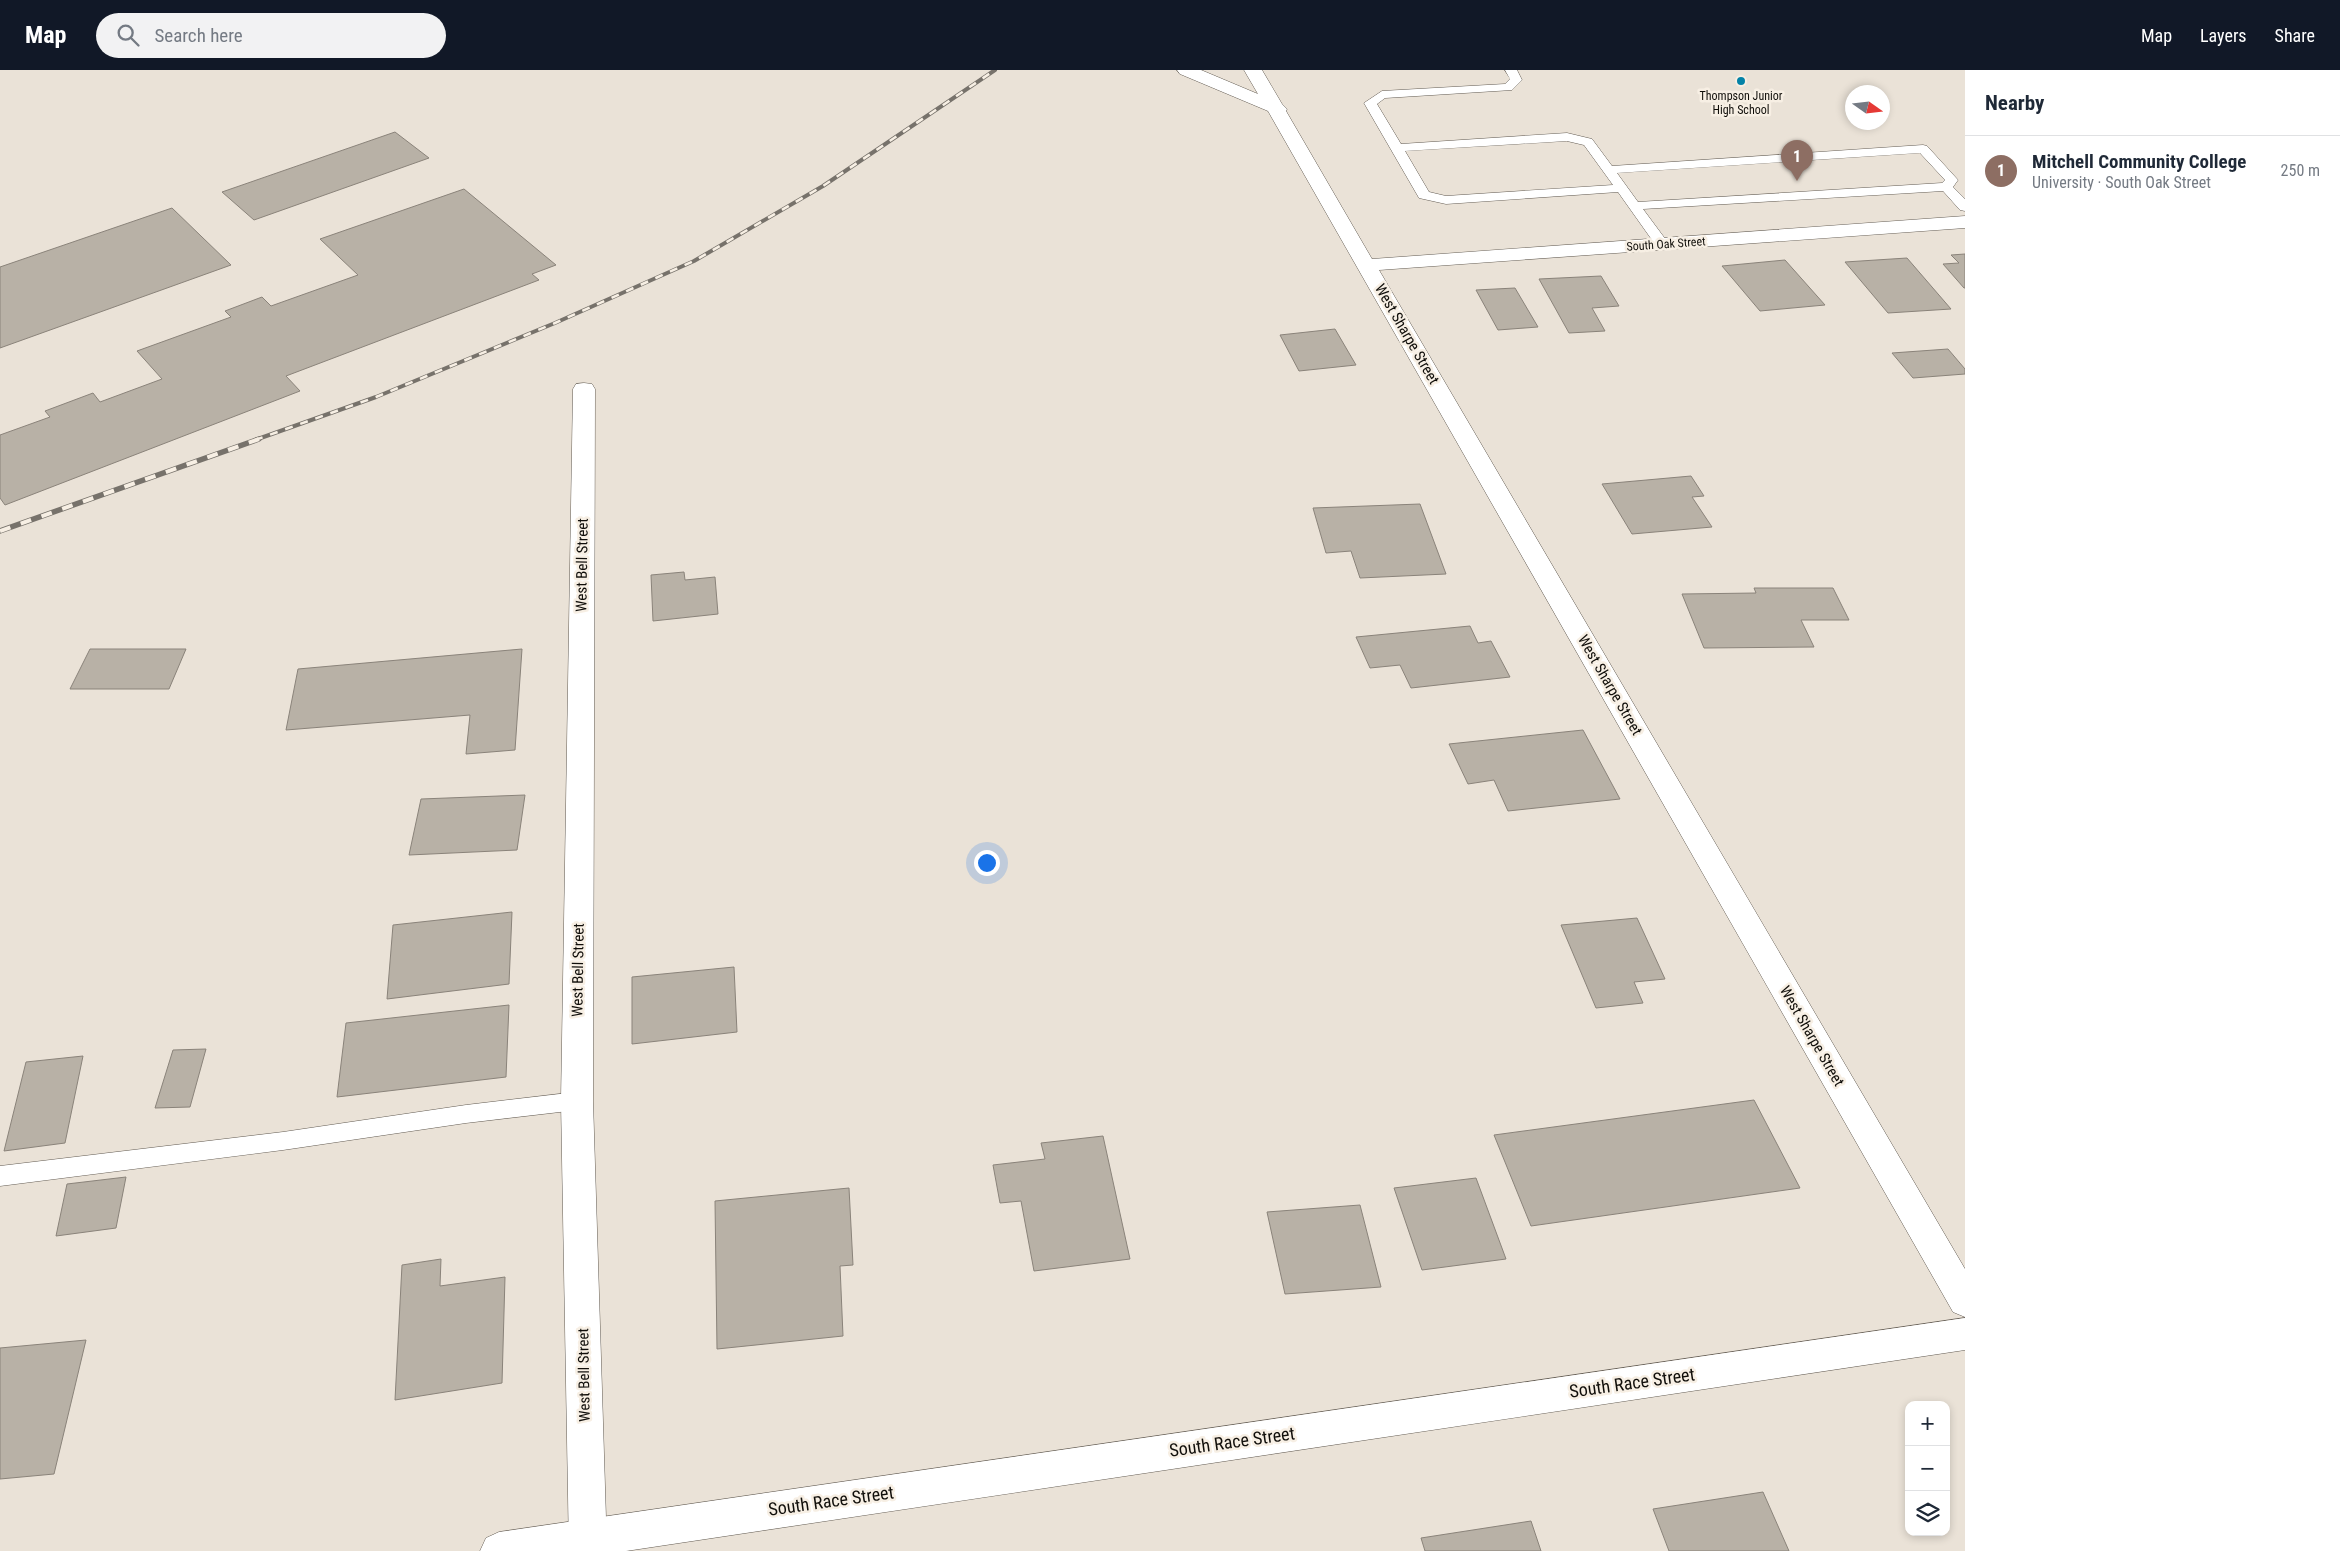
<!DOCTYPE html>
<meta charset="utf-8">
<style>
body{margin:0;font-family:"Roboto Condensed",sans-serif;background:#f2f2f3;color:#1f2937}
.controls{position:absolute;right:15px;bottom:15px;display:grid;overflow:hidden;border-radius:10px;box-shadow:0 2px 8px #0003}
.controls button{width:45px;height:45px;display:grid;place-items:center;padding:0;border:0;border-bottom:1px solid #e0e1e3;background:#fff;color:#1f2937;font:25px sans-serif}
.compass{position:absolute;left:1845px;top:15px;width:45px;height:45px;border-radius:50%;background:#fff;box-shadow:0 2px 8px #0003;rotate:104deg}
.you{position:absolute;left:986px;top:792px;width:18px;height:18px;margin:-12px;border:4px solid #fff;border-radius:50%;background:#1a73e8;box-shadow:0 0 0 8px #1a73e833}
.badge{display:grid;place-items:center;width:32px;height:32px;border-radius:50%;background:#111827;color:#fff;font-size:16px;font-weight:700}
.pin{position:absolute;translate:-50% -41px;filter:drop-shadow(0 1px 2px #0008)}
.pin::after{content:'';position:absolute;top:26px;width:18px;height:15px;background:inherit;clip-path:polygon(0 0,100% 0,50% 100%)}
.list{margin:0;padding:0;list-style:none}
h2{display:flex;justify-content:space-between;align-items:center;height:65px;margin:0;padding:0 20px;font-size:21px}
h2 small{font-size:16px;font-weight:400;color:#747a83}
.list li{display:grid;grid-template-columns:32px 1fr auto;gap:15px;align-items:center;box-sizing:border-box;height:70px;padding:0 20px;border-top:1px solid #e0e1e3}
.list b{display:block;font-size:19px;white-space:nowrap}
.list p{margin:0;font-size:16px;white-space:nowrap;color:#747a83}
.list em{font-size:16px;font-style:normal;color:#747a83}
.icon{flex:none;width:28px;height:28px;fill:none;stroke:currentColor;stroke-width:2;stroke-linecap:round;stroke-linejoin:round}
.map{position:relative;flex:none;width:1965px;height:1481px;overflow:hidden}
header{display:flex;align-items:center;gap:30px;box-sizing:border-box;height:70px;padding:0 25px;background:#111827;color:#fff}
header strong{font-size:24px}
nav{display:flex;gap:28px;margin-inline-start:auto;font-size:18px}
.search{width:350px;height:45px;background:#f2f2f3;display:flex;align-items:center;gap:12px;box-sizing:border-box;padding:0 18px;border-radius:28px;color:#747a83;font-size:19px}
main{display:flex}
aside{flex:1;background:#fff}
.map>svg:first-child{display:block}
</style>
<header>
<strong>Map</strong>
<div class="search"><svg class="icon" aria-label="search" viewBox="0 0 24 24"><circle cx="10" cy="10" r="6"/><path d="M15 15l6 6"/></svg>Search here</div>
<nav><a>Map</a><a>Layers</a><a>Share</a></nav>
</header>
<main>
<div class="map">
<svg width="1965" height="1481" viewBox="0 0 1965 1481">
<rect width="100%" height="100%" fill="#eae2d7"/>
<!-- building -->
<g fill="#b8b1a6" stroke="#8a837a">
<path d="M395,62L429,88L254,150L222,122Z"/>
<path d="M464,119L556,195L532,204L539,210L286,306L300,321L5,435L0,428V365L50,347L45,341L93,323L100,332L162,309L137,281L231,247L225,241L262,227L271,236L358,205L320,169Z"/>
<path d="M172,138L231,195L0,278V197Z"/>
<path d="M1965,184V218H1964L1943,194L1959,193L1951,185Z"/>
<path d="M1907,188L1951,239L1888,243L1845,192Z"/>
<path d="M1785,190L1825,235L1760,241L1722,196Z"/>
<path d="M1601,206L1619,236L1592,238L1605,261L1569,263L1539,209Z"/>
<path d="M1515,218L1538,257L1498,260L1476,220Z"/>
<path d="M1335,259L1356,295L1299,301L1280,265Z"/>
<path d="M1948,279L1965,299V304L1913,308L1892,283Z"/>
<path d="M1691,406L1704,426L1692,427L1712,457L1632,464L1602,414Z"/>
<path d="M1420,434L1446,504L1360,508L1351,481L1326,483L1313,438Z"/>
<path d="M684,502L685,510L715,507L718,544L653,551L651,505Z"/>
<path d="M1754,518H1833L1849,550H1801L1814,577L1704,578L1682,524L1756,523Z"/>
<path d="M1470,556L1478,573L1491,571L1510,607L1411,618L1400,595L1370,598L1356,567Z"/>
<path d="M90,579H186L169,619H70Z"/>
<path d="M522,579L515,680L466,684L470,645L286,660L298,599Z"/>
<path d="M1583,660L1620,729L1508,741L1494,710L1468,714L1449,674Z"/>
<path d="M525,725L517,780L409,785L421,729Z"/>
<path d="M512,842L509,914L387,929L393,855Z"/>
<path d="M1637,848L1665,909L1634,912L1643,933L1596,938L1561,855Z"/>
<path d="M734,897L737,962L632,974V907Z"/>
<path d="M509,935L506,1007L337,1027L346,953Z"/>
<path d="M206,979L190,1037L155,1038L173,980Z"/>
<path d="M83,986L65,1073L4,1081L26,992Z"/>
<path d="M1754,1030L1800,1118L1531,1156L1494,1065Z"/>
<path d="M1103,1066L1130,1189L1034,1201L1021,1131L1000,1133L993,1095L1045,1089L1041,1073Z"/>
<path d="M126,1107L116,1158L56,1166L67,1114Z"/>
<path d="M1476,1108L1506,1189L1422,1200L1394,1118Z"/>
<path d="M849,1118L853,1195L840,1196L843,1266L717,1279L715,1131Z"/>
<path d="M1360,1135L1381,1217L1285,1224L1267,1142Z"/>
<path d="M441,1189L440,1216L505,1207L502,1313L395,1330L402,1195Z"/>
<path d="M86,1270L54,1404L0,1409V1278Z"/>
<path d="M1763,1422L1789,1481H1669L1653,1439Z"/>
<path d="M1531,1451L1541,1481H1425L1421,1468Z"/>
</g>
<g fill="none" stroke-linecap="round" stroke-linejoin="round">
<defs>
<g id="service">
<path d="M1505,0H1517L1522,10L1512,20L1385,28L1377,34L1401,74L1567,63L1592,69L1612,96L1923,75L1927,76L1958,110L1953,117L1965,129V141L1960,140L1943,121L1643,139L1669,174L1662,178L1657,177L1618,122L1446,134L1419,128L1364,33L1382,21L1505,14L1510,9ZM1567,71L1584,75L1613,115L1446,126L1429,122L1405,81ZM1920,83L1945,110L1942,113L1638,132L1617,103Z"/>
<path d="M577,1022L585,1025L588,1031L585,1037L577,1040L466,1053L283,1080L0,1116V1096L283,1062L466,1035Z"/>
</g>
<g id="minor">
<path d="M1177,0H1201L1258,24L1244,0H1262L1282,34L1287,39L1286,41L1372,189L1965,146V158L1379,200L1965,1199V1247L1953,1242L1268,41L1180,4Z"/>
<path d="M584,313L592,314L595,319L593,1031L607,1481H569L561,1031L573,319L576,314Z"/>
</g>
<path id="tertiary" d="M1965,1248V1280L626,1481H480L486,1468L499,1462Z"/>
</defs>
<!-- service casing -->
<use href="#service" stroke="#635c53" stroke-width="1"/>
<!-- minor casing -->
<use href="#minor" stroke="#635c53" stroke-width="1"/>
<!-- tertiary casing -->
<use href="#tertiary" stroke="#635c53" stroke-width="1"/>
<!-- service -->
<use href="#service" fill="#fff" fill-rule="evenodd"/>
<!-- minor -->
<use href="#minor" fill="#fff" fill-rule="evenodd"/>
<!-- tertiary -->
<use href="#tertiary" fill="#fff" fill-rule="evenodd"/>
<defs>
<path id="rail-far1" d="M255,370L376,327L555,253L694,191L823,116L995,0"/>
<path id="rail" d="M0,461L259,369"/>
</defs>
<!-- rail-far1 casing -->
<use href="#rail-far1" stroke="#77726b" stroke-width="4"/>
<!-- rail casing -->
<use href="#rail" stroke="#77726b" stroke-width="5.5"/>
<!-- rail-far1 -->
<use href="#rail-far1" stroke="#f7efe4" stroke-width="2.5" stroke-dasharray="8" stroke-linecap="butt"/>
<!-- rail -->
<use href="#rail" stroke="#f7efe4" stroke-width="4" stroke-dasharray="11" stroke-linecap="butt"/>
</g>
<!-- markers -->
<circle fill="#0382a7" stroke="#f7efe4" stroke-width="2" cx="1741" cy="11" r="5"/>
<g text-anchor="middle" stroke-width="5" stroke-linejoin="round" paint-order="stroke">
<!-- far-poi labels -->
<g font-size="12" fill="#100e0a" stroke="#f7efe4">
<text x="1741" y="30">Thompson Junior<tspan x="1741" dy="14">High School</tspan></text>
</g>
<!-- far-street labels -->
<g font-size="12" fill="#100e0a" stroke="#f7efe4">
<text transform="translate(1666 174) rotate(-4)" y="4">South Oak Street</text>
</g>
<!-- street labels -->
<g font-size="15" fill="#100e0a" stroke="#f7efe4">
<text transform="translate(1407 264) rotate(60)" y="5">West Sharpe Street</text>
<text transform="translate(582 495) rotate(-89)" y="5">West Bell Street</text>
<text transform="translate(1610 615) rotate(60)" y="5">West Sharpe Street</text>
<text transform="translate(578 900) rotate(-89)" y="5">West Bell Street</text>
<text transform="translate(1812 966) rotate(60)" y="5">West Sharpe Street</text>
<text transform="translate(584 1305) rotate(-91)" y="5">West Bell Street</text>
</g>
<!-- near-street labels -->
<g font-size="18" fill="#100e0a" stroke="#f7efe4">
<text transform="translate(1632 1313) rotate(-8)" y="6">South Race Street</text>
<text transform="translate(1232 1372) rotate(-8)" y="6">South Race Street</text>
<text transform="translate(831 1431) rotate(-8)" y="6">South Race Street</text>
</g>
</g>
</svg>
<div class="controls">
<button>+</button>
<button>−</button>
<button><svg class="icon" aria-label="layers" viewBox="0 0 24 24"><path d="M12 4l9 5-9 5-9-5zM3 14l9 5 9-5"/></svg></button>
</div>
<svg class="compass" viewBox="-18 -18 36 36"><path d="M0-13l5 13h-10z" fill="#e53935"/><path d="M0 13l5-13h-10z" fill="#747a83"/></svg>
<div class="you"></div>
<div class="pin badge" style="left:1797px;top:111px;background:#8d6e63">1</div>
</div>
<aside>
<h2>Nearby<small></small></h2>
<ul class="list">
<li><span class="badge" style="background:#8d6e63">1</span><div><b>Mitchell Community College</b><p>University · South Oak Street</p></div><em>250 m</em></li>
</ul>
</aside>
</main>
